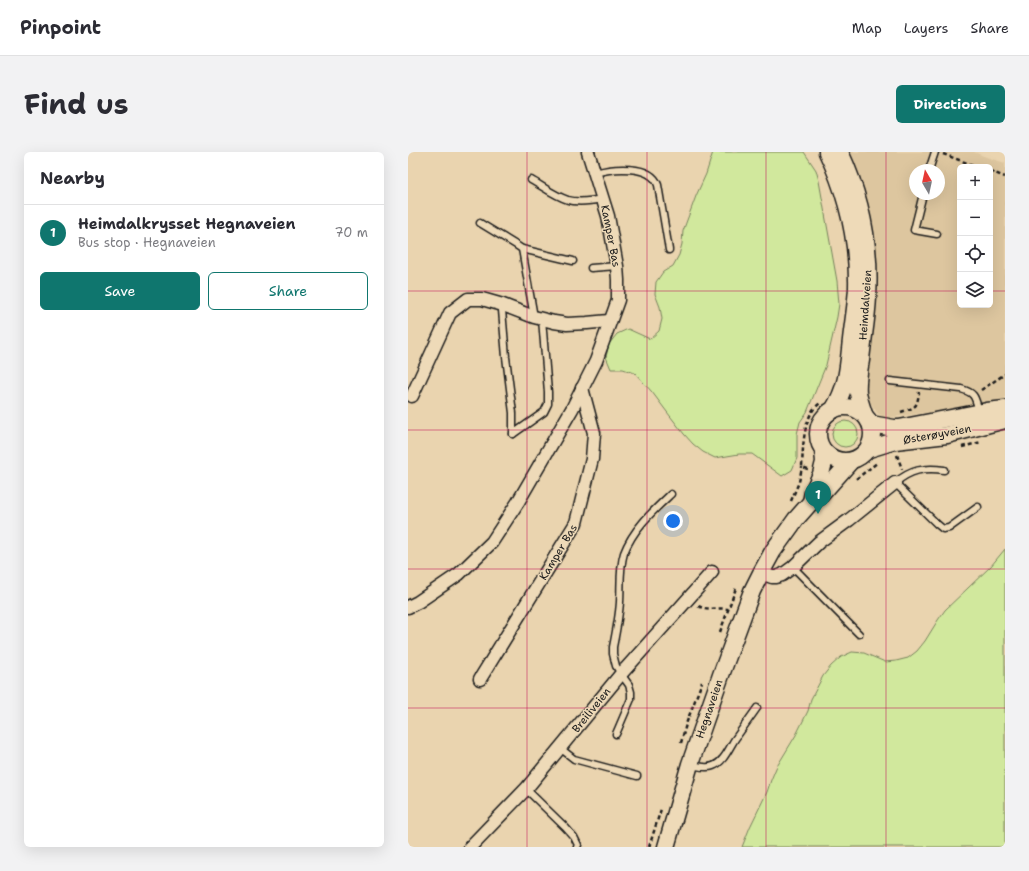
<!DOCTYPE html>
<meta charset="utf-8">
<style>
body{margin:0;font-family:"Shantell Sans",sans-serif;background:#f2f2f3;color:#2b2b33}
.controls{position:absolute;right:12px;top:12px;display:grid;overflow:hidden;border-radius:6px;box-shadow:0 4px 16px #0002}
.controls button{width:36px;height:36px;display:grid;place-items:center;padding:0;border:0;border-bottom:1px solid #e1e1e2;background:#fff;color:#2b2b33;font:20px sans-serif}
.compass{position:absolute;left:501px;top:12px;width:36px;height:36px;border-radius:50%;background:#fff;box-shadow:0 4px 16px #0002;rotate:351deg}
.you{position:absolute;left:265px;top:369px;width:14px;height:14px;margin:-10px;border:3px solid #fff;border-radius:50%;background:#1a73e8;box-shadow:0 0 0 6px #1a73e833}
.badge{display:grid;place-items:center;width:26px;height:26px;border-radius:50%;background:#0f766e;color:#fff;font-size:13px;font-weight:700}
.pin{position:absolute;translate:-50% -33px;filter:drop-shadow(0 1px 2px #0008)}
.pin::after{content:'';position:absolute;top:21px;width:14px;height:12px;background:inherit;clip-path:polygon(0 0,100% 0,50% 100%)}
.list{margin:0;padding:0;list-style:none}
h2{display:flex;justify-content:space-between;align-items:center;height:52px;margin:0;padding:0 16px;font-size:17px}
h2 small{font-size:13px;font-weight:400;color:#7c7c81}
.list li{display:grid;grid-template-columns:26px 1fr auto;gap:12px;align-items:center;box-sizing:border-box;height:56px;padding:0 16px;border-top:1px solid #e1e1e2}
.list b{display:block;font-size:15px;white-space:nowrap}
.list p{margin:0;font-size:13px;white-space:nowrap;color:#7c7c81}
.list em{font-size:13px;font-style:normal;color:#7c7c81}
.actions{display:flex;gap:8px;padding:12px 16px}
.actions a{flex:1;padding:9px 0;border:1px solid #0f766e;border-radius:6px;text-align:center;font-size:14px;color:#0f766e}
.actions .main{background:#0f766e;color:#fff}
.icon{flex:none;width:22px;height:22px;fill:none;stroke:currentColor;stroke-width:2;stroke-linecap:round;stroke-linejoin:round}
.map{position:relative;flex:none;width:597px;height:695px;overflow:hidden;border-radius:6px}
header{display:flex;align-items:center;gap:24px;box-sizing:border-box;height:56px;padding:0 20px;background:#fff;border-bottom:1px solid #e1e1e2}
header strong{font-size:19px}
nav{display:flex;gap:22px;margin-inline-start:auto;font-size:14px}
.intro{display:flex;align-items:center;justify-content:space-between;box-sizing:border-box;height:96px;padding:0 24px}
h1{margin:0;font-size:28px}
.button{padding:10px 18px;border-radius:6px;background:#0f766e;color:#fff;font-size:14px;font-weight:700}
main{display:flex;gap:24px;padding:0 24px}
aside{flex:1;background:#fff;border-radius:6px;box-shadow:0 4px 16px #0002}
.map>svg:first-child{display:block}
</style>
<header>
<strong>Pinpoint</strong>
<nav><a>Map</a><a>Layers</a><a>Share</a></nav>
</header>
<div class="intro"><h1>Find us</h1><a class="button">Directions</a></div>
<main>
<aside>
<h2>Nearby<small></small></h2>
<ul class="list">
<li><span class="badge">1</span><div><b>Heimdalkrysset Hegnaveien</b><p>Bus stop · Hegnaveien</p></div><em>70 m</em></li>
</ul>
<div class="actions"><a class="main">Save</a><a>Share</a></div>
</aside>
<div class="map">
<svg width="597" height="695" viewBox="0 0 597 695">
<rect width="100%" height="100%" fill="#ead4af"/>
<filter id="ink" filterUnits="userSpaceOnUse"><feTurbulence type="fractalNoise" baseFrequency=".025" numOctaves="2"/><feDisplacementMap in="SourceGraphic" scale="8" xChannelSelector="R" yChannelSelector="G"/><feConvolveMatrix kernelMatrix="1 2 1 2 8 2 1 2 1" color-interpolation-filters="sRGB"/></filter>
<g filter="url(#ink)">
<!-- built -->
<path fill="#ddc69f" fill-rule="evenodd" d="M441,0H566L578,5L597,11V250L479,266L470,262L460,247L454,229L462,72ZM552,15H582V153H552ZM507,18H531V42H507Z"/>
<!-- green -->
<g fill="#d1e89d" stroke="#76825c">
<path d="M305,0H396L408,18L411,29L429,129L431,152L429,165L418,213L399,260L392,270L389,282V306L384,318L374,324L344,302H331L307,306L295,300L285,292L276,282L259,260L244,240L227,221L215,217H203L198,205L201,192L209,182L220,177L242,187L251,179L254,167L252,155L247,142L248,130L255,120L265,114L271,103L274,92L275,79L288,44L298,22Z"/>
<circle cx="437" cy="282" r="13"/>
<path d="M597,397V695H334L342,675L359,640L363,628L368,616L388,583L400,559L403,547L415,524L423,514L433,505L444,500L456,501L477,510L488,509L500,506L509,499L517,489L530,468L537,458L583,414Z"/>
</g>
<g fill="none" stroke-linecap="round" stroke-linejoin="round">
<defs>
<g id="lane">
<path d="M521,18L527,0"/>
<path d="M187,21C204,16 243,12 250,33L261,98"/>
<path d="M123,28C134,34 147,44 160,48C171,51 184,49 195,47"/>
<path d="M515,42L506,78L529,82"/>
<path d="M72,71L108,93L114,97L165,109"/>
<path d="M114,97L126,165"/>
<path d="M183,116L209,114"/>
<path d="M95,153L94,158L98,205L105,261V282"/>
<path d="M482,229L553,237C568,241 567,246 571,260"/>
<path d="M105,282L136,260L140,252V240L134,167"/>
<path d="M536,318C516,315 502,318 487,331L529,372L535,377L541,376L570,355"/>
<path d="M385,415L451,482"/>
<path d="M208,582L223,547V540L221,533L213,522L208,514L205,502V495C208,480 211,465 212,450C213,434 211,417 216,401C225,377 245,359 263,342"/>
<path d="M152,596L166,607L229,624"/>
<path d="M283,613C290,614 298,617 305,614C316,610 321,596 327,587C334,577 342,566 349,556"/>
<path d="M118,637L157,675L166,685L170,693L169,695"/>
</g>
<g id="street">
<path d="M4,244L42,161L60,147H74L95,153L126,165L146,170L159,172L179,171L201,169"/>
<path d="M353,421L364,425H368L374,423L385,415L411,390L441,368L487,331"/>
<path d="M0,455L10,450L51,422L84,390L110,350L164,257L188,209L210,148V128L209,114L200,64L180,0"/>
<path d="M72,527L168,371L184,307L186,281L174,236"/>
<path d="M62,695L118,637L213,522L304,420"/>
</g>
<g id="secondary">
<path d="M419,0C439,42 450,89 449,136C448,153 445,170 443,188C440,214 440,234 425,258"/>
<path d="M432,0C453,45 463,95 460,145C459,166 455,187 453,208C451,219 449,231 450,241C451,248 454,255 456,262"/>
<circle cx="437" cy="282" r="27"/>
<path d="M463,272L486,276H491L579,259L597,257"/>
<path d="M461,297L487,289L539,283L597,268"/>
<path d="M403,350L405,340L413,322L416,310L415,299"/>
<path d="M258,695L282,612L313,523L344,439L353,421L365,399L388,367L403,350L411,345L443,309"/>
</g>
</defs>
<!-- lane casing -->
<use href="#lane" stroke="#1c1c1c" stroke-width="9"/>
<!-- street casing -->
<use href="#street" stroke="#1c1c1c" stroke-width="15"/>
<!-- secondary casing -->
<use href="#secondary" stroke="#1c1c1c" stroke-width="19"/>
<!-- path -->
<g stroke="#1c1c1c" stroke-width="2.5" stroke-dasharray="4 3" stroke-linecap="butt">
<path d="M535,2L570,15"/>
<path d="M582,19L597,25"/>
<path d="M573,238L597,222"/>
<path d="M493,260C508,255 509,256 511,240"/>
<path d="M554,295L573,290"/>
<path d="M489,303L494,317"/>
<path d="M400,317L394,315C395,296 395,274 405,258C407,255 410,253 412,251"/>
<path d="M448,327L469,311"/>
<path d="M383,349L391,330L394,315"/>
<path d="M290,454C301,459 310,455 320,457"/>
<path d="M312,480L328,436"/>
<path d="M273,591L278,572L294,530"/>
<path d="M241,695L253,657"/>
</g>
<!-- lane -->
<use href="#lane" stroke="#eedab8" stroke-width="6"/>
<!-- street -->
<use href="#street" stroke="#eedab8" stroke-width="12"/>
<!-- secondary -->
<use href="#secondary" stroke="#eedab8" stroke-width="16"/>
</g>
</g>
<!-- grid -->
<path fill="none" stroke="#c2185b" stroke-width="1" stroke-opacity="0.55" d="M119,0V695M239,0V695M358,0V695M478,0V695M0,139H552M582,139H597M0,278H597M0,417H597M0,556H597"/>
<g text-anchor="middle" stroke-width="3" stroke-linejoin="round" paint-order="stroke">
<!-- street labels -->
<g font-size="11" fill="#1c1c1c" stroke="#eedab8">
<text transform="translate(203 84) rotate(79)" y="4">Kamper Bas</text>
<text transform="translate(457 153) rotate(-86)" y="4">Heimdalveien</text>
<text transform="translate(529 282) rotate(-10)" y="4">Østerøyveien</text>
<text transform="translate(150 400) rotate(-59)" y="4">Kamper Bas</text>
<text transform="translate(301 557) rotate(-71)" y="4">Hegnaveien</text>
<text transform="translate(183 558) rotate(-51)" y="4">Breiliveien</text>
</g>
</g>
</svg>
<div class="controls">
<button>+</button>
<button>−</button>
<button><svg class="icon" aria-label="locate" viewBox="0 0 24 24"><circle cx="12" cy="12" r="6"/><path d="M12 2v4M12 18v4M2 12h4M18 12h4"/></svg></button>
<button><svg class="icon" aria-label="layers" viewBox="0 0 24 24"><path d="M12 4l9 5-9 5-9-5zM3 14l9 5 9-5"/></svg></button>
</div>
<svg class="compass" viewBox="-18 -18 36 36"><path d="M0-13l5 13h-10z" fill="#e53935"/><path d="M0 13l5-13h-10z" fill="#7c7c81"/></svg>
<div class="you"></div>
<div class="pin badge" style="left:410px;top:362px">1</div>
</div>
</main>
